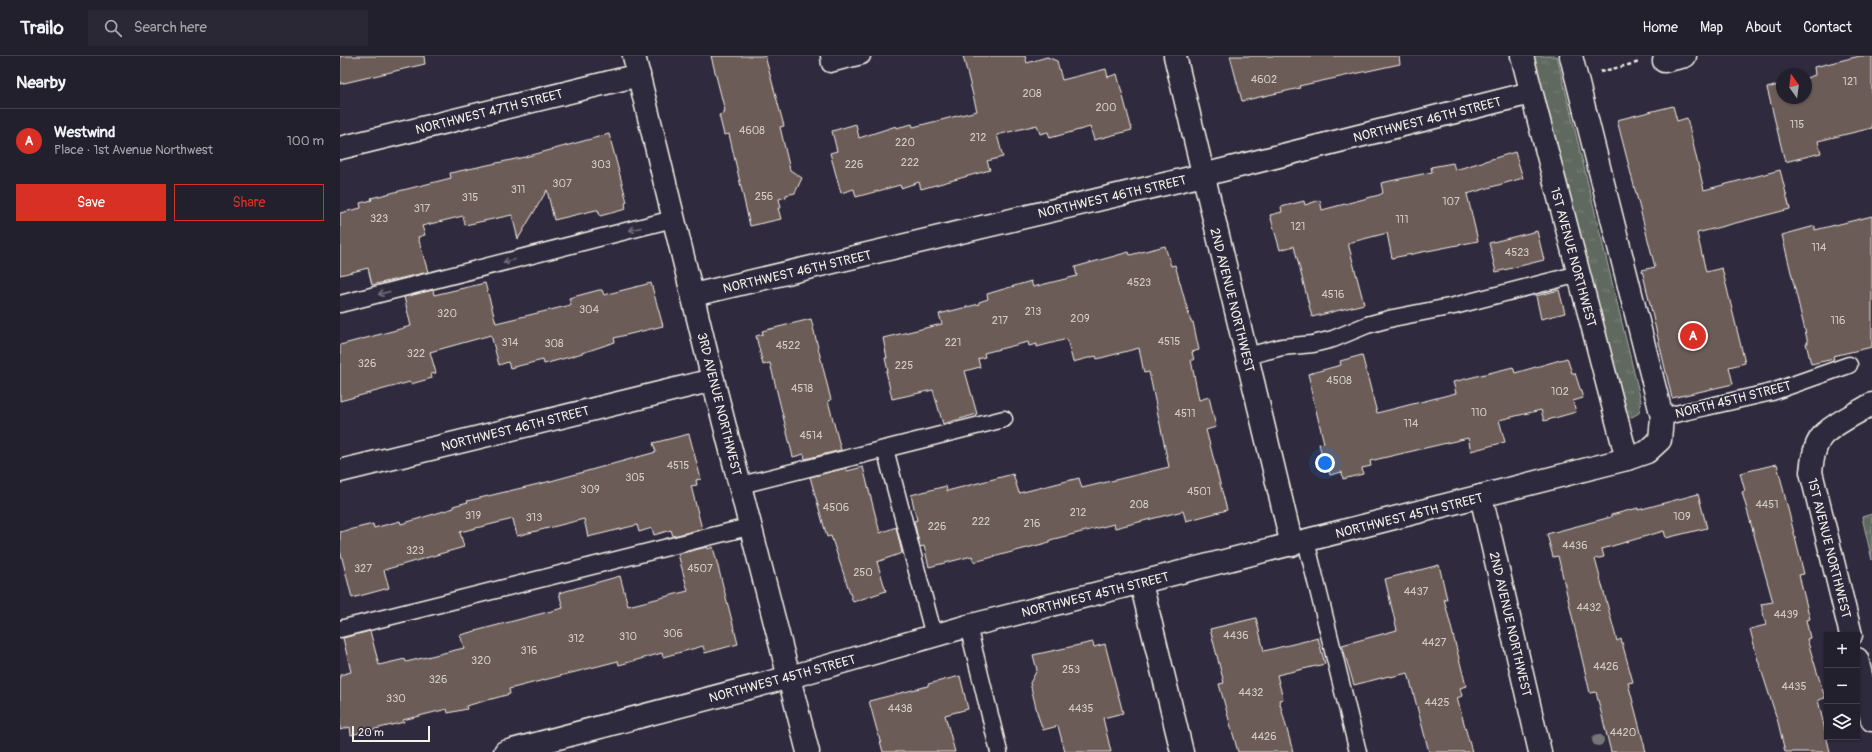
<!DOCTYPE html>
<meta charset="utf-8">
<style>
body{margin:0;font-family:Pangolin,sans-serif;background:#2b2836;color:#f1f3f6}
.controls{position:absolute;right:12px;bottom:12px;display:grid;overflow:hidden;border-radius:0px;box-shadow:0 1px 3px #0004}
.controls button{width:36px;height:36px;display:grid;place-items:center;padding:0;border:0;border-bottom:1px solid #403e4a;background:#23202e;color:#f1f3f6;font:20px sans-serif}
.compass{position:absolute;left:1436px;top:12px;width:36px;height:36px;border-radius:50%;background:#23202e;box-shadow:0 1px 3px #0004;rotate:346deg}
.scale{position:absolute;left:12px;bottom:10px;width:78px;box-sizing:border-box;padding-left:4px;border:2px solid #f4f1e8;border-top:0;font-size:11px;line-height:14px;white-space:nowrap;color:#f4f1e8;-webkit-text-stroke:3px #2f2a3d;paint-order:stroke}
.you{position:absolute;left:985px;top:407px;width:14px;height:14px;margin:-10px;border:3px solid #fff;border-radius:50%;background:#1a73e8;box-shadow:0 0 0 6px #1a73e833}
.badge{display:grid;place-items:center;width:26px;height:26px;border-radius:50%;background:#d93025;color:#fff;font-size:13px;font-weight:700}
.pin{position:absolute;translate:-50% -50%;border:2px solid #fff;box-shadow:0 1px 4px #0006}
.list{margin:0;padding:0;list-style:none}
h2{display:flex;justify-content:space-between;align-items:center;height:52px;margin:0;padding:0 16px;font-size:17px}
h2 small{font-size:13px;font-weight:400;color:#a3a3aa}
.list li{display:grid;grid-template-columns:26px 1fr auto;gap:12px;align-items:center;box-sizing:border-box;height:64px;padding:0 16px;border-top:1px solid #403e4a}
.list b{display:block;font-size:15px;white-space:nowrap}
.list p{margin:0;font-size:13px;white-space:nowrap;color:#a3a3aa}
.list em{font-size:13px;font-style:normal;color:#a3a3aa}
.actions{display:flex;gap:8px;padding:12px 16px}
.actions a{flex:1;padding:9px 0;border:1px solid #d93025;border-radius:0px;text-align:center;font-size:14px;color:#d93025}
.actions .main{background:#d93025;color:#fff}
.icon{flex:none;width:22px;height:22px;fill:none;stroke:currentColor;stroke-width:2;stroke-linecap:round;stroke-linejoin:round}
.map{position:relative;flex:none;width:1532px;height:696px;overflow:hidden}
header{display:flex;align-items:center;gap:24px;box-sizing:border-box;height:56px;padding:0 20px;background:#23202e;border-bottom:1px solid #403e4a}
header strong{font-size:19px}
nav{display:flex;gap:22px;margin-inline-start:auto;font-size:14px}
.search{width:280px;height:36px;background:#2b2836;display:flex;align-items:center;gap:10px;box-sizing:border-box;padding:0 14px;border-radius:0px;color:#a3a3aa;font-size:15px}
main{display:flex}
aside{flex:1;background:#23202e}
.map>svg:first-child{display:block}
</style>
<header>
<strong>Trailo</strong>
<div class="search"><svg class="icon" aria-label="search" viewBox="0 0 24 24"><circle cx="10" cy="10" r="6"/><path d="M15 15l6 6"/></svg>Search here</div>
<nav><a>Home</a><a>Map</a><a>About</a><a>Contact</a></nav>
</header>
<main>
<aside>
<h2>Nearby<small></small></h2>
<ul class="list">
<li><span class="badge">A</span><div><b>Westwind</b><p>Place · 1st Avenue Northwest</p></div><em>100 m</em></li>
</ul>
<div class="actions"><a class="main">Save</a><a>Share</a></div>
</aside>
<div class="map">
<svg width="1532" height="696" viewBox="0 0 1532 696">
<defs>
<pattern id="grass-tufts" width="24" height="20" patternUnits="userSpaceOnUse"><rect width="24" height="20" fill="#5e695e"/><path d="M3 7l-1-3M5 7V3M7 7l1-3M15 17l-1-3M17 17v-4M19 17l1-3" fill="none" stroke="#767f75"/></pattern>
</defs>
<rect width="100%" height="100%" fill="#2f2a3d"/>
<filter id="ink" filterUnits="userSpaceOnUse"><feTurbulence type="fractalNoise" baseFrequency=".025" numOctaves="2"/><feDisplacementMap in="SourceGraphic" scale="8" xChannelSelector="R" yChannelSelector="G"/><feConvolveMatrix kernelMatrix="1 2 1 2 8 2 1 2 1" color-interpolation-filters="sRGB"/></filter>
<g filter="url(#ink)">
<!-- grass -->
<g fill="url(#grass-tufts)" stroke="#a9ada3">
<path d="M1190,0H1217L1301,345L1299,357L1292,361H1284Z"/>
<path d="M1532,458V504L1522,461Z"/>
</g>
<!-- building -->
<g fill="#6c5b59" stroke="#f4f1e8">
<path d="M0,0H84L85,8L0,28Z"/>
<path d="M371,0H425L444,70L440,71L450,114L462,122L455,137L446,139V141L439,143L441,152H438L441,163L410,170L389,78L384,79L379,59L383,58V55H385Z"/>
<path d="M623,0H685L687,7L707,1L717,5L722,24L766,13L768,21L777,18L792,74L754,84L750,71L710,82L708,76L700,78L697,69L657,79L663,101L647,105L650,114L581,133L579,126L561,132L560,129L516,141L514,133L501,137L490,97L497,95L492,75L516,68L519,82L556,70V72L572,68L573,71L637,55Z"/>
<path d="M890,0H1059L1060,8L959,30L960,32L902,45Z"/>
<path d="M1520,0H1532V72L1478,85L1481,97L1445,106L1427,32L1442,28V42H1466V22L1475,19L1474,11Z"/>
<path d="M1333,50L1337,65L1347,62L1364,134L1440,114L1450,153L1357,177L1366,216L1382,212L1405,307L1389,311L1393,328L1332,342L1302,214L1315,211L1277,64Z"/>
<path d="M269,78L287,146L285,147L286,153L260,160L258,154H256L214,164L207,134L178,183L172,159L125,169L123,160L82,170L85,179L78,181L88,216L32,229L28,212L0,219V157L21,152L20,147L32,144L31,142L111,122L110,117L185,101Z"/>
<path d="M1175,96L1183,122L1127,138L1138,185L1052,202L1047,177L1008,187L1024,248L972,261L954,190L940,194L930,159L942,156L941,151L964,145L965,149L980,144L982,154L1039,139L1043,137L1041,127L1092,116L1091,111L1113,107L1115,114Z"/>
<path d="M1532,160V291L1493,300L1494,303L1471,308L1466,287H1468L1442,179L1475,170V174Z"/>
<path d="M1197,175L1204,204L1156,216L1149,187Z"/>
<path d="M825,190L831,210L835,209L851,266H853L859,294L852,296L854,304H851L859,344L869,341L876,371L866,374L887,454L846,465L843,455L775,472L774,468L710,484V486L634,506L632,500L589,511L584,490L580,491L574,465L577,464L571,439L606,430L607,435L673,418L679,437L739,422L742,432L829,411L809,316L804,317L799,292L757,303L756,300L733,306L727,283L697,291V288L689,290L688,286L644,297L645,301L638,303L640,311L625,315L637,358L603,368L593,334L552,343L546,315H548L545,302H547L543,282L602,268L599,258L639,248V246L648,243L647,238L691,225L693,231L737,220L735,211L789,196L790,199Z"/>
<path d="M145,227L156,267L231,249L229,242L259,234H262L264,239L311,227L323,270L274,282L275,286L233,300L204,308L203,304L170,312L168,306L159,309L151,279L90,296L96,317L91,318L92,322L71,328L70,326L0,345V289L71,270L64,241L93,234L94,239Z"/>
<path d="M1219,234L1225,257L1201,263L1196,240Z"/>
<path d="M471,263L491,344L488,345L501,394L465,403L464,398L453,401L430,307L423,309L416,280L423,278L422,275Z"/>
<path d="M1022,299L1037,357L1116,337L1113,326L1173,311L1175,317L1227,302L1232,317H1235L1243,342L1233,345L1236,356L1204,365L1201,354L1159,364L1165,386L1131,395L1128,382L1030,405L1031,410L1022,412L1023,418L1003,423L1002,416L990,419L988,411L985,412L979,388L984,387L970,330H971L968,318L1001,309L1000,305Z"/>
<path d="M349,378L361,423L356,424L357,429L351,430L362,473L333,480L331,474L314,479L312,472L299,476L297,469L248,481L244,463L177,480L173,463L120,476L124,491L44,514L49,532L12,542L0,494V476L33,468L34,472L60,465L61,468L114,452L113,450L128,446L127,445L211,425L316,396L313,387Z"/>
<path d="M1437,408L1464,518L1459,519L1470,563L1466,564L1470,582L1467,583L1485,642L1478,644L1490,696H1445L1438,666L1417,601L1410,573L1426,569L1421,548L1433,546L1402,436L1405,435L1400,417Z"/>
<path d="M523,411L540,477L556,471L562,497L537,506L546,535L513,546L491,480L487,481L470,421L506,412L507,415Z"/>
<path d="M1358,438L1367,472L1326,482L1324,475L1262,493L1264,501L1255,503L1277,585L1281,583L1293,626L1288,627L1306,696H1271L1256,636L1250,637L1218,500L1213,501L1207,478L1271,461V459L1298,452V454Z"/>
<path d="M367,491L368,493L373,491L398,588L365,597L363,590L323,601L322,597L279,609L278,605L169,633L170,638L126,650L127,653L108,657L107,653L63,664L64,666L11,679L10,671L0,674V619L11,616L3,582L30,575L39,609L65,603L66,606L124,592L120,579L223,552L219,537L280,520L288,550L348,535L338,498Z"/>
<path d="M1099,509L1107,543H1104L1126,630L1120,632L1122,640L1117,642L1132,696H1089L1068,617L1050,621L1049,620L1014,629L1002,589L1057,574L1045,523Z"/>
<path d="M916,562L924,595L978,582L985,608L937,619L943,643L939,644L953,696H898L879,628L884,627L870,573Z"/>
<path d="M753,586L754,591L765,588L783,657L763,662L771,696H725L718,670L703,674L698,660L690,627L697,614L693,599Z"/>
<path d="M620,620L628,653L605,659L615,696H543L529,645L588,630V628Z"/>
</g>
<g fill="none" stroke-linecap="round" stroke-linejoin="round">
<defs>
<g id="service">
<path d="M489,0L490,8L522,0"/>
<path d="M0,248L333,163"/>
<path d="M907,300L942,291L973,288L993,283L1027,269L1053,262L1114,250L1239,218"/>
<path d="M1322,361L1432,336L1509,309"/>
<path d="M545,393L594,580"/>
<path d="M401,429L664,363"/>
<path d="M966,485L1018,696"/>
<path d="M628,570L659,696"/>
<path d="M0,573L412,470"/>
</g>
<g id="minor">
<path d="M835,0L952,489"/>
<path d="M1182,0L1287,403"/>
<path d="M1324,5L1345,0"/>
<path d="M0,92L299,19"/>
<path d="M353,239L863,119L1191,37"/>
<path d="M0,415L373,324"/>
<path d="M1141,440L1200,696"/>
<path d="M801,527L842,696"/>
<path d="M1511,579L1471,416C1472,405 1474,392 1480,383C1487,371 1519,356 1532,348"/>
<path d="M1517,603L1532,664"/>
<path d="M165,696L450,621L628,570L1287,403L1307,396L1320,384L1322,361L1231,0"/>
</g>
<path id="tertiary" d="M294,0L373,324L468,696"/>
</defs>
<!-- service casing -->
<use href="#service" stroke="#f4f1e8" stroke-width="19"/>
<!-- minor casing -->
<use href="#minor" stroke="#f4f1e8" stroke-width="25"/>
<!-- tertiary casing -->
<use href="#tertiary" stroke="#f4f1e8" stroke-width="25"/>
<!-- path -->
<path stroke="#f4f1e8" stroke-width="2.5" stroke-dasharray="4 3" stroke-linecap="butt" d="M1260,16L1300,6"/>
<!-- service -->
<use href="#service" stroke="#2f2a3d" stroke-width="16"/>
<!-- minor -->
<use href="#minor" stroke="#2f2a3d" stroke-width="22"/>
<!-- tertiary -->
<use href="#tertiary" stroke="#2f2a3d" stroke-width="22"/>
</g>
<!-- trees -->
<circle fill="#767679" cx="1258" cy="684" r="6"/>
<!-- one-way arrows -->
<defs><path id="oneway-shaft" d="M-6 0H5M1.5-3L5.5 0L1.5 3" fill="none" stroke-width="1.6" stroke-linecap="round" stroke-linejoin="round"/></defs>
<g stroke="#747079">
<use href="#oneway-shaft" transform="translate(295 173) rotate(166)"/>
<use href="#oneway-shaft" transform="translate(169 205) rotate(166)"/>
<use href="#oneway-shaft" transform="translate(44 237) rotate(166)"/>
</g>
</g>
<g text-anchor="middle" stroke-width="3.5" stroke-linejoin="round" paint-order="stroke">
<!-- number labels -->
<g font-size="11" fill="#d2ccc4">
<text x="924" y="27">4602</text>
<text x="1510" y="29">121</text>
<text x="692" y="41">208</text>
<text x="766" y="55">200</text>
<text x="1457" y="72">115</text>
<text x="412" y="78">4608</text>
<text x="638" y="85">212</text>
<text x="565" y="90">220</text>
<text x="570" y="110">222</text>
<text x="261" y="112">303</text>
<text x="514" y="112">226</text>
<text x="222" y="131">307</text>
<text x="178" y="137">311</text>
<text x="424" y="144">256</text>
<text x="130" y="145">315</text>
<text x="1111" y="149">107</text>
<text x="82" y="156">317</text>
<text x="39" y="166">323</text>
<text x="1062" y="167">111</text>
<text x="958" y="174">121</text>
<text x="1479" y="195">114</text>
<text x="1177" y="200">4523</text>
<text x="799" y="230">4523</text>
<text x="993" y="242">4516</text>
<text x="249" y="257">304</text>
<text x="693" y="259">213</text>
<text x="107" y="261">320</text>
<text x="740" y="266">209</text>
<text x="660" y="268">217</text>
<text x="1498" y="268">116</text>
<text x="829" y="289">4515</text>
<text x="170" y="290">314</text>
<text x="613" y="290">221</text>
<text x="214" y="291">308</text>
<text x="448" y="293">4522</text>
<text x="76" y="301">322</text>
<text x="27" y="311">326</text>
<text x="564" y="313">225</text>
<text x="999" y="328">4508</text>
<text x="462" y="336">4518</text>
<text x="1220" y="339">102</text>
<text x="1139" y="360">110</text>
<text x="845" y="361">4511</text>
<text x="1071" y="371">114</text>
<text x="471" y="383">4514</text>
<text x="338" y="413">4515</text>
<text x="295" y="425">305</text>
<text x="250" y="437">309</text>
<text x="859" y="439">4501</text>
<text x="799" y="452">208</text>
<text x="1427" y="452">4451</text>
<text x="496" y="455">4506</text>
<text x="738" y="460">212</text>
<text x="133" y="463">319</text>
<text x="1342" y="464">109</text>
<text x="194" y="465">313</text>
<text x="641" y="469">222</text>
<text x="692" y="471">216</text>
<text x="597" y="474">226</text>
<text x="1235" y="493">4436</text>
<text x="75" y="498">323</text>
<text x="23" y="516">327</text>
<text x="360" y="516">4507</text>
<text x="523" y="520">250</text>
<text x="1076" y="539">4437</text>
<text x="1249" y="555">4432</text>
<text x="1446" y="562">4439</text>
<text x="333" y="581">306</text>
<text x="896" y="583">4436</text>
<text x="288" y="584">310</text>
<text x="236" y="586">312</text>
<text x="1094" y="590">4427</text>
<text x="189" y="598">316</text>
<text x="141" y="608">320</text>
<text x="1266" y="614">4426</text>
<text x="731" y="617">253</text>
<text x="98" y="627">326</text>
<text x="1454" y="634">4435</text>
<text x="911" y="640">4432</text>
<text x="56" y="646">330</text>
<text x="1097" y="650">4425</text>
<text x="560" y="656">4438</text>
<text x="741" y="656">4435</text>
<text x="1283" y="680">4420</text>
<text x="924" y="684">4426</text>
</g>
<!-- street labels -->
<g font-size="13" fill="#f4f1e8" stroke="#2f2a3d">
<text transform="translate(149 55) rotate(-14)" y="5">NORTHWEST 47TH STREET</text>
<text transform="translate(1087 63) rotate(-14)" y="5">NORTHWEST 46TH STREET</text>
<text transform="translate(772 140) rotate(-13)" y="5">NORTHWEST 46TH STREET</text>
<text transform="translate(1234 201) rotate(75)" y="5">1ST AVENUE NORTHWEST</text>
<text transform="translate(457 215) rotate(-13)" y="5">NORTHWEST 46TH STREET</text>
<text transform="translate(893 244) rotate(76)" y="5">2ND AVENUE NORTHWEST</text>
<text transform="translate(1393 343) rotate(-14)" y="5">NORTH 45TH STREET</text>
<text transform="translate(380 348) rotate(76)" y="5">3RD AVENUE NORTHWEST</text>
<text transform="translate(175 372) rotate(-14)" y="5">NORTHWEST 46TH STREET</text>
<text transform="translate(1069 459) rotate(-14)" y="5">NORTHWEST 45TH STREET</text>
<text transform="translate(1490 492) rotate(76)" y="5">1ST AVENUE NORTHWEST</text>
<text transform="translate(755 538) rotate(-14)" y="5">NORTHWEST 45TH STREET</text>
<text transform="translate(1171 568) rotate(77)" y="5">2ND AVENUE NORTHWEST</text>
<text transform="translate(442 622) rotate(-15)" y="5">NORTHWEST 45TH STREET</text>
</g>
</g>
</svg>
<div class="controls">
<button>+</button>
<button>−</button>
<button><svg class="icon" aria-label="layers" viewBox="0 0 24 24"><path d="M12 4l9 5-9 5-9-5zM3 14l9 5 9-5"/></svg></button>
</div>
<svg class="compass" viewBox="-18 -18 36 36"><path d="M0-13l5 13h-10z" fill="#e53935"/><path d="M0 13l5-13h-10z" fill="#a3a3aa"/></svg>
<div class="scale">20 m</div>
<div class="you"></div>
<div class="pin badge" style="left:1353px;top:280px">A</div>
</div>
</main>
